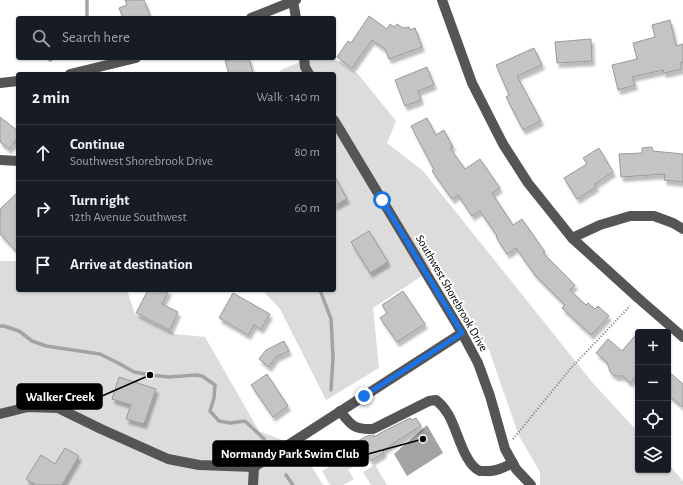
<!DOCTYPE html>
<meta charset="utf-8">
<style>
body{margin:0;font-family:"Alegreya Sans",sans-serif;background:#242831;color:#f1f3f6}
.controls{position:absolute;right:12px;bottom:12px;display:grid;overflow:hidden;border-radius:4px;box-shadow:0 1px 3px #0004}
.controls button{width:36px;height:36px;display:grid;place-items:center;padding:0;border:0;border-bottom:1px solid #363941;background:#171b24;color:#f1f3f6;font:20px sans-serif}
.stop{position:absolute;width:12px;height:12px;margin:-9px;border:3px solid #1a73e8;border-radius:50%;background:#fff}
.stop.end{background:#1a73e8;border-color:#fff;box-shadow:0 1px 4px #0008}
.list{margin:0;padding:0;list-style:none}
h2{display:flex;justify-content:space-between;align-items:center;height:52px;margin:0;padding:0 16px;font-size:17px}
h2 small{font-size:13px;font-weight:400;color:#9ea1a6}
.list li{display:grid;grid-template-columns:26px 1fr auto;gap:12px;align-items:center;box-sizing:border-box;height:56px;padding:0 16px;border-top:1px solid #363941}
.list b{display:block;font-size:15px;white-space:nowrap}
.list p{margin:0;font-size:13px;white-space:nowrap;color:#9ea1a6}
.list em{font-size:13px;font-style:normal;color:#9ea1a6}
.icon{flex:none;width:22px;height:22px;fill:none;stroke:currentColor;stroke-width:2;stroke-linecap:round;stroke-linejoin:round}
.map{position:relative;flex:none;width:683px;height:485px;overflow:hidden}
.search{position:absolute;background:#171b24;box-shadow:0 1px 3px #0004;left:16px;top:16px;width:320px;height:44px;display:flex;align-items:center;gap:10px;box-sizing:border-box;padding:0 14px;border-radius:4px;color:#9ea1a6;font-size:15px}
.panel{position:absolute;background:#171b24;box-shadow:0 1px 3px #0004;left:16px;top:72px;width:320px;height:220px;border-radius:4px}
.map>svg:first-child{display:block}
</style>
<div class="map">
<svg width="683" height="485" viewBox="0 0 683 485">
<defs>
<filter id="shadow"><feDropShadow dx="2.5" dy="4.5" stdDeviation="1" flood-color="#0004"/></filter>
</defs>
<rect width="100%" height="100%" fill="#fff"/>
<!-- green -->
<g fill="#dcdcdc">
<path d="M309,58H334L358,74L396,121L387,143L423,171L592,382L638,432V470H668V464L683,481V485H540V472L519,436L489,350L439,265L373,308L379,368L326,400L280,309L262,290H334V74H276L283,69Z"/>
<path d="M0,261H16L18,264V290H34L36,292L42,290H127L135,314L175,334L205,337L259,431L300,447L323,485H0Z"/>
<path d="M350,454L356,465L348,470L354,479L343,485H330L322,471Z"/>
<path d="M375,465L387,485H371L363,472Z"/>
</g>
<!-- water -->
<path fill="#a3a3a3" d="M427,425L443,453L407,476L394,454Z"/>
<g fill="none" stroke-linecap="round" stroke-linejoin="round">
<!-- stream -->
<g stroke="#a3a3a3" stroke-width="3.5">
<path d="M87,0V18"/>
<path d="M50,60L53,58"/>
<path d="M320,290L331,319L333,357L331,390"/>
<path d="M0,326H4L19,331L32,341L46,346L100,354L118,363L134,372L150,375L169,377L196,375L202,376L215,385L214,398L210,411L219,421L230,423L245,421L264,439"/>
<path d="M286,475L293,485"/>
</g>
</g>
<!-- building -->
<g fill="#c4c4c4" stroke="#999" filter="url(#shadow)">
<path d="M125,0H144L150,16L144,18H123L119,8L127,5Z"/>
<path d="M369,16L387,29L390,24L394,27L397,24L403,28L409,27L410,30L415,28L422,47L389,59L385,49L372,40L352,68L337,57L348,41L351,43Z"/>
<path d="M670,20L676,46L683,44V62L680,63L682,69L664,73L663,70L632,77L635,85L618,90L612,65L637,59L633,43L655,37L652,25Z"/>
<path d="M591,39L592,61L557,63L555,42Z"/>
<path d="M534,48L542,65L517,76L541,121L523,130L506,97L509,95L496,65Z"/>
<path d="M236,58H249L253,74H229L225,61Z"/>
<path d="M427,67L434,85L418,91L421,100L405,106L395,80Z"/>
<path d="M0,117L18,131V138L9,149L0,142Z"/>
<path d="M427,118L436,135L444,130L453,147L450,148L465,169L480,159L500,188L492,193L513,225L522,219L545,252L543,253L575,285L570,290L586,305L588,303L595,309L598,306L609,316L591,335L562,308L565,305L535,275L516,248L507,254L496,237L497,236L480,211L472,216L458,195L452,199L432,171L434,170L411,126Z"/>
<path d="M652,147L653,151L683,154V182L664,180L665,174L621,177L619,154L642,153V148Z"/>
<path d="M599,148L613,172L595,184L596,187L577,199L564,178L587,164L583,158Z"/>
<path d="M334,175L347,199L334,206Z"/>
<path d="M18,192V253L0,234V209Z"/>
<path d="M369,231L388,262L370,273L351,242Z"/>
<path d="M148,290H169L162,304L178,312L170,330L136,313Z"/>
<path d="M403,291L425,324L397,342L380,318L387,313L382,305Z"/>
<path d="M233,293L270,314L261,329L254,325L248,335L219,318Z"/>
<path d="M638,332V374L630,383L623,376H615L610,372L607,362L596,353L608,339L622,351Z"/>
<path d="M284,341L289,351L276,357L269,367L259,359L266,350Z"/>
<path d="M668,371L683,384V407L668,395Z"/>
<path d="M267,374L288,406L273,417L251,385Z"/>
<path d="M119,377L156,389L144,424L126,419L131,405L112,399Z"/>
<path d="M410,418L412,420L416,418L421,426L383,450L384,453L371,461L358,441L367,436L374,435V437L384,431Z"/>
<path d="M65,448L79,456L62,485H36L26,479L41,455L55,464Z"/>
</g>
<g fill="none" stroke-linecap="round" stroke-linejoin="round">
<!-- path -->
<path stroke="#777" stroke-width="2" stroke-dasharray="1 2" stroke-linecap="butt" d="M513,439L571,368L630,306"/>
<!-- minor -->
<g stroke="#555" stroke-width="10">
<path d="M442,0L472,83L503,144L528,183L572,238L638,298L683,337"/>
<path d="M293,1L296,18"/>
<path d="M251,18L296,0"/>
<path d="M304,58L305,67L309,74"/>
<path d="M70,74L136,58"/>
<path d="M0,83L18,81"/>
<path d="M334,120L462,333L478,363L490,396L505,449L516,469L531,485"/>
<path d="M0,160L18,161"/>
<path d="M572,238L600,225L630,216H654L673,223L683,229"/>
<path d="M340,411C351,425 354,430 373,429L429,401L436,400C441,404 445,409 448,414C457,428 464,465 480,471C482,471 484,471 486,471C496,472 504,467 513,463"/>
<path d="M0,414L28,407L58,408L101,429L168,459L199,465L254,467"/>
<path d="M254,467L462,333"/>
<path d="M253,485L254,467"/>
</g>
</g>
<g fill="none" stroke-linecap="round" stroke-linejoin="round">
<!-- route -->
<path stroke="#1a73e8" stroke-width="5" d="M364,396L462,333L382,200"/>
</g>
<g text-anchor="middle" stroke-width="4" stroke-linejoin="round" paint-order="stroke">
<!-- street labels -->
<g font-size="12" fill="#000" stroke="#fff">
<text transform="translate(452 293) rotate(60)" y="4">Southwest Shorebrook Drive</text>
</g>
</g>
<!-- callouts -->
<path fill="none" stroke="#000" stroke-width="1.5" d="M150 375L102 396M423 439L368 454"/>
<g fill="#000" stroke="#fff" stroke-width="1.5">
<circle cx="150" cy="375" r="4"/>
<circle cx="423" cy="439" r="4"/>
</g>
<g fill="#000" stroke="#000" stroke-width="1.5">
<rect x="17" y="384" width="85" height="25" rx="4"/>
<rect x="213" y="441" width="155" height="25" rx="4"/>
</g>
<g font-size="13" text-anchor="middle" font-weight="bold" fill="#fff">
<text x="60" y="401">Walker Creek</text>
<text x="290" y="458">Normandy Park Swim Club</text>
</g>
</svg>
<div class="controls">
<button>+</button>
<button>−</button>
<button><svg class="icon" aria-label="locate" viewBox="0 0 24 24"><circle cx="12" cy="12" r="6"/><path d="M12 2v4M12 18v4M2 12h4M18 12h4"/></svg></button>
<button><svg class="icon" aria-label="layers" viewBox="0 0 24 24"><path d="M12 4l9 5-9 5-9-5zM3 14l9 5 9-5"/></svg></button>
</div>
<div class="stop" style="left:382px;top:200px"></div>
<div class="stop end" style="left:364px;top:396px"></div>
<div class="search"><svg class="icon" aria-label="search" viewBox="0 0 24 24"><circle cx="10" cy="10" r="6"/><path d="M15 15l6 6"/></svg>Search here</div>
<section class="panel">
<h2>2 min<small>Walk · 140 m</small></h2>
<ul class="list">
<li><svg class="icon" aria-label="ahead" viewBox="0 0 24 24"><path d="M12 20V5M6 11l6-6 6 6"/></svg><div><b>Continue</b><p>Southwest Shorebrook Drive</p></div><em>80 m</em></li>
<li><svg class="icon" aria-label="right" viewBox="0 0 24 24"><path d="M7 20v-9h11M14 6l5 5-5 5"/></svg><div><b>Turn right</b><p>12th Avenue Southwest</p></div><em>60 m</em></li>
<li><svg class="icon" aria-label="arrive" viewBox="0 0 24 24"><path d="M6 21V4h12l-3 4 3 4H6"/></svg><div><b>Arrive at destination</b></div></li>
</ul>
</section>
</div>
